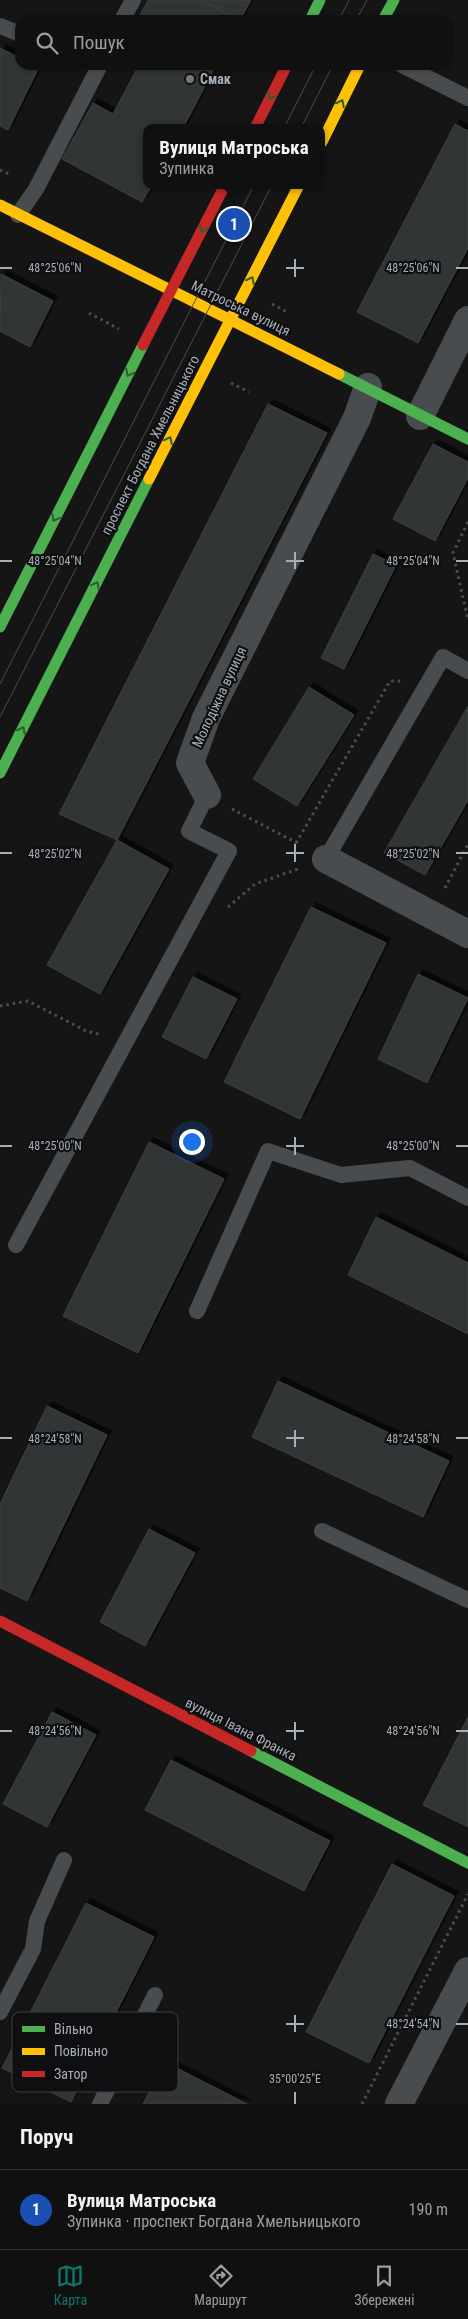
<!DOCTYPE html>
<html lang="uk">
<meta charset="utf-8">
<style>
body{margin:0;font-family:"Roboto Condensed",sans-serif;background:#191919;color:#f1f3f6}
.you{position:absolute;left:191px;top:1141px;width:18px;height:18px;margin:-12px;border:4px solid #fff;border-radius:50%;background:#1a73e8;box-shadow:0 0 0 8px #1a73e833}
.badge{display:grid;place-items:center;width:32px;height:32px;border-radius:50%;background:#0f766e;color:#fff;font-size:16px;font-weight:700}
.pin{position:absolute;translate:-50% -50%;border:2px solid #fff;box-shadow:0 1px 5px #0006}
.popup{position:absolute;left:143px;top:124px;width:182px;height:65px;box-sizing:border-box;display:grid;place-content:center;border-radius:10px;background:#101010;filter:drop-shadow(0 1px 4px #0005);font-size:16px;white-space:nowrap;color:#9c9d9f}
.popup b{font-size:19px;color:#f1f3f6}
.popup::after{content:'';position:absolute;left:50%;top:100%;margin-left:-10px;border:10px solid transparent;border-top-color:#101010}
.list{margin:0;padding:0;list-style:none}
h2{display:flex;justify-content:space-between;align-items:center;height:65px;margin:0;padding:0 20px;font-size:21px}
h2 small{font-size:16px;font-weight:400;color:#9c9d9f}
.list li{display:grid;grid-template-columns:32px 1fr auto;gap:15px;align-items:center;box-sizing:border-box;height:80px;padding:0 20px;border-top:1px solid #303030}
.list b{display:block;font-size:19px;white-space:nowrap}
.list p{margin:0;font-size:16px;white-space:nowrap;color:#9c9d9f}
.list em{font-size:16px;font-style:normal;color:#9c9d9f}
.icon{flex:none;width:28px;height:28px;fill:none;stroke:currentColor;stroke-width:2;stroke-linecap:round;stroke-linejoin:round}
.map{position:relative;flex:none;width:468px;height:2104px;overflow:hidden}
.search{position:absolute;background:#101010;box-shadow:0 1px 4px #0004;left:15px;right:15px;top:15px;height:55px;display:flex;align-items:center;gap:12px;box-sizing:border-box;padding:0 18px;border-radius:15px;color:#9c9d9f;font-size:19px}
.sheet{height:145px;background:#101010}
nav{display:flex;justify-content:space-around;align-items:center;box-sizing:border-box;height:70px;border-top:1px solid #303030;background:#101010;font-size:14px;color:#9c9d9f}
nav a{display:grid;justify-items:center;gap:2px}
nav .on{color:#0f766e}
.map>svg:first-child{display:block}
</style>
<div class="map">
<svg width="468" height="2104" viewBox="0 0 468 2104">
<defs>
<filter id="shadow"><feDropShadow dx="4.5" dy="-4.5" stdDeviation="0" flood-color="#0009"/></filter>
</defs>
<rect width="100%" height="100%" fill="#151515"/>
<!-- building -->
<g fill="#333434" stroke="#3d4041" filter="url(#shadow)">
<path d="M148,0H202L239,20H137Z"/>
<path d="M202,0H251L240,20Z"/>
<path d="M0,48L20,58V65H34L39,67L8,130L0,126Z"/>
<path d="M139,65H216L183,128H146V185H152L142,202L62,159L93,103L113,114Z"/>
<path d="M455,124L468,131V248L418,343L357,312Z"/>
<path d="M1,274L53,301L30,347L0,331Z"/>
<path d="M268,404L327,433L117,840L59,814Z"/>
<path d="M433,444L468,462V478L435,541L393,519Z"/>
<path d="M373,554L396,565L344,669L321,658Z"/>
<path d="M309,687L354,715L297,806L253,779Z"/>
<path d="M468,706V800L425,875L384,853Z"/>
<path d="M117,840L169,869L100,994L47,965Z"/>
<path d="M311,907L386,943L300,1119L224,1082Z"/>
<path d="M418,974L468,998L427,1083L378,1059Z"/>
<path d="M193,977L237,999L206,1059L162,1037Z"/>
<path d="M149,1142L224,1179L138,1353L63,1316Z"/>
<path d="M376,1217L468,1263V1334L348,1275Z"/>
<path d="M278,1381L449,1461L423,1517L252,1437Z"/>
<path d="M47,1406L107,1435L27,1601L0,1588V1504Z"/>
<path d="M149,1529L195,1553L145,1646L100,1622Z"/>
<path d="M52,1712L96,1735L47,1827L3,1804Z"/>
<path d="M468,1717V1827L423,1805Z"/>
<path d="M171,1760L330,1841L304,1891L145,1810Z"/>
<path d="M392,1864L454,1896L369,2063L306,2032Z"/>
<path d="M86,1903L154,1937L71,2102L2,2068Z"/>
<path d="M165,2062L247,2104H143Z"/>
</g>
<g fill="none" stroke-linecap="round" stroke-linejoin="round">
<!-- path -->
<g stroke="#4b4d50" stroke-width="3" stroke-dasharray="2.5 4" stroke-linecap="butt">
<path d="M0,170L11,175"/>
<path d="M272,304L289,313"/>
<path d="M89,313L119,329"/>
<path d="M231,383L249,392"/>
<path d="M468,522L453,553L468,620"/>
<path d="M232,809L297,843"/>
<path d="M296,843L390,681H402"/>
<path d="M445,888L468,844"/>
<path d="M228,907L255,884L298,869"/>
<path d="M0,1006L28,1001L86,1031L102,1035"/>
<path d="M362,2104L468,1894"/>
</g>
<!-- lane -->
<g stroke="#494c4e" stroke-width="16">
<path d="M122,20L133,0"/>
<path d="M0,26L20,34"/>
<path d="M402,65L468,98"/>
<path d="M18,215L36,189L100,65"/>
<path d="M326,859L443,657L468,671"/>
<path d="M16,1245L229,851L189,831L207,795"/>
<path d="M197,1311L268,1151L341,1175L410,1168L468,1198"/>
<path d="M322,1531L468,1600"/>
<path d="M0,2012L33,1949L37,1921L64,1860"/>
<path d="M100,2104L155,1995"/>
</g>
<!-- street -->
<g stroke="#494c4e" stroke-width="28">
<path d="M420,416L468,320"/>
<path d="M207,795L190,763L206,718L357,418L368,387"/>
<path d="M326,859L468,934"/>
<path d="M399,2104L468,1971"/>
</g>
<!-- fast -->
<g stroke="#4caf50" stroke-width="11">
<path d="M310,20L320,0"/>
<path d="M383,20L394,0"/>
<path d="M339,374L468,439"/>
<path d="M0,627L143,345"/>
<path d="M0,773L149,479"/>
<path d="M251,1751L468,1863"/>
</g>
<!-- slow -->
<g stroke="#ffc107" stroke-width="11">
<path d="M322,142L360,65"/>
<path d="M0,205L339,374"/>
<path d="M149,479L299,185"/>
</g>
<!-- jam -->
<g stroke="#c62828" stroke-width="11">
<path d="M255,128L287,65"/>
<path d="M143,345L225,185"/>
<path d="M0,1621L251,1751"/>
</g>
<!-- tram -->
<g stroke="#484b4d" stroke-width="1">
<path d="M339,20L349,0"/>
<path d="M356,20L367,0"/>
<path d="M284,128L316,65"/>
<path d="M301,128L333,65"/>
<path d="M0,684L254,185"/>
<path d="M0,717L272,185"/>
</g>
</g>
<!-- one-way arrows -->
<defs><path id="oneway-chevron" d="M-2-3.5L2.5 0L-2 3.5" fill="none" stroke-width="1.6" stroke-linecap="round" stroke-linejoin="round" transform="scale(1.25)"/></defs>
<g stroke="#2e5f30">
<use href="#oneway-chevron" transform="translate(271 96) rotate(117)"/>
<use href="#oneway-chevron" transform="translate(341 103) rotate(-63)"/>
<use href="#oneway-chevron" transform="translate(203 229) rotate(117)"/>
<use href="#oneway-chevron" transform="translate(251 280) rotate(-63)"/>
<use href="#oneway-chevron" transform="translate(129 373) rotate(117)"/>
<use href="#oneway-chevron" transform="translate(169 440) rotate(-63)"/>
<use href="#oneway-chevron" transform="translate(55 518) rotate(117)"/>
<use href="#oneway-chevron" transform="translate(96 585) rotate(-63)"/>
<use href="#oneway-chevron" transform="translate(22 730) rotate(-63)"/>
</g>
<!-- ticks -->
<path fill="none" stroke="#a5afb7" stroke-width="2" d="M295,259V277M0,268H12M286,268H304M456,268H468M295,552V569M0,561H12M286,561H304M456,561H468M295,844V862M0,853H12M286,853H304M456,853H468M295,1137V1155M0,1146H12M286,1146H304M456,1146H468M295,1430V1447M0,1438H12M286,1438H304M456,1438H468M295,1722V1740M0,1731H12M286,1731H304M456,1731H468M295,2015V2032M286,2024H304M456,2024H468M295,2092V2104"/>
<!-- markers -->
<circle fill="#73797e" stroke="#0f0f11" stroke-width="2" cx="190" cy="79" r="5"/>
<g text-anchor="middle" stroke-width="4.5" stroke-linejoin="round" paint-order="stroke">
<!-- poi labels -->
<g font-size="14" font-weight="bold" fill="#a5afb7" stroke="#0f0f11" text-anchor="start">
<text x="200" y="84">Смак</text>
</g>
<!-- street labels -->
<g font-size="14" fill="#a5afb7" stroke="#0f0f11">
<text transform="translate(241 308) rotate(26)" y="5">Матроська вулиця</text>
<text transform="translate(150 445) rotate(-63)" y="5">проспект Богдана Хмельницького</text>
<text transform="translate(219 697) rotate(-65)" y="5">Молодіжна вулиця</text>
<text transform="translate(241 1729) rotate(27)" y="5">вулиця Івана Франка</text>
</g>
</g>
<!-- legend -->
<rect x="12" y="2012" width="166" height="80" rx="8" fill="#0f0f11" stroke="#3c3f43" stroke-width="1"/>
<rect x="22" y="2026" width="23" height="6" fill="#4caf50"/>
<rect x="22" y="2048" width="23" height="7" fill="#ffc107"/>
<rect x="22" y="2071" width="23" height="6" fill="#c62828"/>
<g font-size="14" fill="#a5afb7">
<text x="54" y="2034">Вільно</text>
<text x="54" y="2056">Повільно</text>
<text x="54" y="2079">Затор</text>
</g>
<g font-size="12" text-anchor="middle" fill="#a5afb7" stroke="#0f0f11" stroke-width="4.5" stroke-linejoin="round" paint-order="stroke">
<text x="55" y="272">48°25'06"N</text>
<text x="413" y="272">48°25'06"N</text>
<text x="55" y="565">48°25'04"N</text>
<text x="413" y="565">48°25'04"N</text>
<text x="55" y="858">48°25'02"N</text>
<text x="413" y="858">48°25'02"N</text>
<text x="55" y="1150">48°25'00"N</text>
<text x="413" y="1150">48°25'00"N</text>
<text x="55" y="1443">48°24'58"N</text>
<text x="413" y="1443">48°24'58"N</text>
<text x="55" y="1735">48°24'56"N</text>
<text x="413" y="1735">48°24'56"N</text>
<text x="413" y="2028">48°24'54"N</text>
<text x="295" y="2083">35°00'25"E</text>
</g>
</svg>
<div class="you"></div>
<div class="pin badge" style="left:234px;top:224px;background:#1a4fb4">1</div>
<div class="popup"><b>Вулиця Матроська</b>Зупинка</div>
<div class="search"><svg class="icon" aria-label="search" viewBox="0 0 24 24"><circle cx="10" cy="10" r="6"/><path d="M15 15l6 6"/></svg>Пошук</div>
</div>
<section class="sheet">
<h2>Поруч<small></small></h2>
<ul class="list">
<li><span class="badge" style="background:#1a4fb4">1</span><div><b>Вулиця Матроська</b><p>Зупинка · проспект Богдана Хмельницького</p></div><em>190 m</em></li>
</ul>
</section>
<nav>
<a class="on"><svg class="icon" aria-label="map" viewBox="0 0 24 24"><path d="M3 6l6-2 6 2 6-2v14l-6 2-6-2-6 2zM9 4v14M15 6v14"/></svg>Карта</a>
<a><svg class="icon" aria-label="directions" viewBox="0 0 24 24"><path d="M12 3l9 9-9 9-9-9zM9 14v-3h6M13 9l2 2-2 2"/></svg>Маршрут</a>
<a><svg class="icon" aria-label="saved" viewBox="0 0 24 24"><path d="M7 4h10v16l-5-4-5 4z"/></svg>Збережені</a>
</nav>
